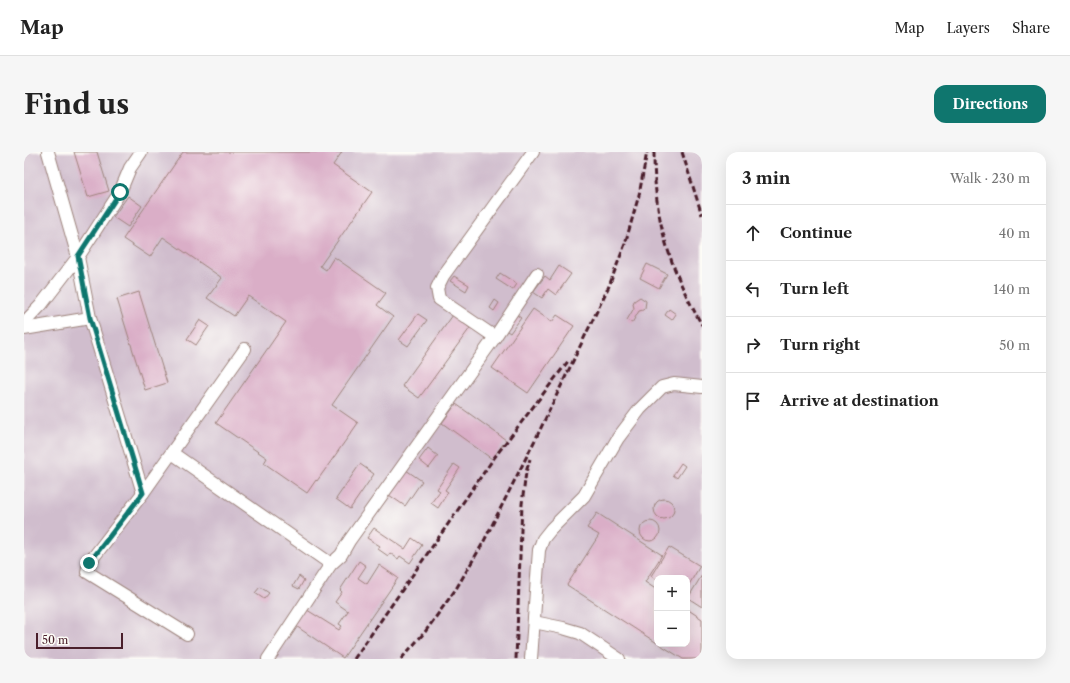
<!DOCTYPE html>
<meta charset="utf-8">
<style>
body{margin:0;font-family:"Libre Caslon Text",serif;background:#f6f6f6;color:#222}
.controls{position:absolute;right:12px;bottom:12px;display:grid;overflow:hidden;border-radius:8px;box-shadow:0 4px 16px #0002}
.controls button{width:36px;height:36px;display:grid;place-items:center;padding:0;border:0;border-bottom:1px solid #e0e0e0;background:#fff;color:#222;font:20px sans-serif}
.scale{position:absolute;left:12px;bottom:10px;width:87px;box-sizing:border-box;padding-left:4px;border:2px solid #4a1f2b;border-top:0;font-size:11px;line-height:14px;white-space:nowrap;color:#4a1f2b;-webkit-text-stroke:3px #fdfcf7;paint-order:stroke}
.stop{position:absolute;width:12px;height:12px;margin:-9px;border:3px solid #0f766e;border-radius:50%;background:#fff}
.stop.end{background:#0f766e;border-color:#fff;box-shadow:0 1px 4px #0008}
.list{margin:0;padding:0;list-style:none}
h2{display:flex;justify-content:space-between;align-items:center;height:52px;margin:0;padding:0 16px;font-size:17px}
h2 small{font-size:13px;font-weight:400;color:#767676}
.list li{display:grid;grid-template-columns:26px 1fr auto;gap:12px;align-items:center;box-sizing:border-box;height:56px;padding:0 16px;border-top:1px solid #e0e0e0}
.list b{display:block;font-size:15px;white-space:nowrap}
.list em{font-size:13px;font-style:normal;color:#767676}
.icon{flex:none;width:22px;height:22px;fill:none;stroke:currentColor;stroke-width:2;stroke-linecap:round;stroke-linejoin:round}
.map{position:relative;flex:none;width:678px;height:507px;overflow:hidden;border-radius:12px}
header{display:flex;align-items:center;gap:24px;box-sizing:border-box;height:56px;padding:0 20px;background:#fff;border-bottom:1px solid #e0e0e0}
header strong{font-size:19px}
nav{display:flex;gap:22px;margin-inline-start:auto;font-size:14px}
.intro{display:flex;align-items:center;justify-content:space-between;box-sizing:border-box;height:96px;padding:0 24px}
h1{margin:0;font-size:28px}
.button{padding:10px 18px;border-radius:12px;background:#0f766e;color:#fff;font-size:14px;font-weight:700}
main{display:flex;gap:24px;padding:0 24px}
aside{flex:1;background:#fff;border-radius:12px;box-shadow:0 4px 16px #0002}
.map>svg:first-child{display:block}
</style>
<header>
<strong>Map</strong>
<nav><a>Map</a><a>Layers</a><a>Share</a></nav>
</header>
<div class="intro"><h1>Find us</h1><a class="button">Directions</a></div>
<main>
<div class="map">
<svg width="678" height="507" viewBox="0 0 678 507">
<rect width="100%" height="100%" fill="#fdfcf7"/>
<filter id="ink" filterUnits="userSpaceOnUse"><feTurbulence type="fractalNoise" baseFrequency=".025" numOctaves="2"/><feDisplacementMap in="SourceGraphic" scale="8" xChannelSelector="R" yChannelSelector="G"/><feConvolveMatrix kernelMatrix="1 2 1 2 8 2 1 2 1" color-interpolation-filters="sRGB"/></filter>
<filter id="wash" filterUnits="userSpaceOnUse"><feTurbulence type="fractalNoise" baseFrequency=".012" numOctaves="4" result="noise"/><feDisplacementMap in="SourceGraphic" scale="16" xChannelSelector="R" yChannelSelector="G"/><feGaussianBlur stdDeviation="0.9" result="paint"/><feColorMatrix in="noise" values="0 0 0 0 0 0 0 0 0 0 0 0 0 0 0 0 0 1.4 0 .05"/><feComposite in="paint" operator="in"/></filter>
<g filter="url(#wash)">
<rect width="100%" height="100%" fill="#efe6cb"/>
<!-- industrial -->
<path fill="#d0bdcd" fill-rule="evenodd" d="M0,0H678V507H0ZM633,426H663V492H633Z"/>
<g id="blocks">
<!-- building -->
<g fill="#daaec7">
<path d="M50,0H73L85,39L64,45Z"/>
<path d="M159,0H318L309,13L348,40L296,114L302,118L310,105L362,141L353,153L369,165L308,253L334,271L293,329L292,328L283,341L240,311L243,306L192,271L262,170L224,144L210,164L183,146L198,126L139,85L126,105L99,87Z"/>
<path d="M104,44L118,54L104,75L89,65Z"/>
<path d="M623,112L643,122L635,136L616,126Z"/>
<path d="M535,114L547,122L532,143L524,137L518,146L509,140L521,124L526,128Z"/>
<path d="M476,121L493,132L489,138L472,127Z"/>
<path d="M430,124L445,133L442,139L426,129Z"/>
<path d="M115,140L143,231L121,238L93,147Z"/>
<path d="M616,145L622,149L621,156L619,158L615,159L608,171L603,168L610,156L609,152L610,149Z"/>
<path d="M471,148L475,151L470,159L466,156Z"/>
<path d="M509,157L528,170L533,163L550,174L504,241L468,216Z"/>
<path d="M645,157L652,162L648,168L641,163Z"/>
<path d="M490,161L497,166L486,181L480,177Z"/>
<path d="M394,162L403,168L384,194L375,188Z"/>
<path d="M429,163L446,176L395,246L378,234Z"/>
<path d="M176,168L185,174L172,193L163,187Z"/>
<path d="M432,252L482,288L468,307L418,271Z"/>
<path d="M404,296L414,304L405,316L395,308Z"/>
<path d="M657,311L661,314L653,326L649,323Z"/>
<path d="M336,312L350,322L326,357L312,347Z"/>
<path d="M430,312L436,316L421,338L424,340L414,356L407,351L416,339L413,337Z"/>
<path d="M382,318L398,329L381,354L365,343Z"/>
<circle cx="640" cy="357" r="10"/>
<path d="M573,361L638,403L621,430L633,438V491L543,433L575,383L563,376Z"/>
<circle cx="626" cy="379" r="10"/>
<path d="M350,376L381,397L388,386L398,393L386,411L376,404L374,407L366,401L364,404L354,397L356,394L343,386Z"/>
<path d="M645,395L676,414L663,436V426H633V428L627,424Z"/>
<path d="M335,409L342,414L334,426L343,432L355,413L374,426L319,506L269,472L280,456L315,478L318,474L315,472L324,459L311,450L318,440L316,438Z"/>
<path d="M678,423V455L664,446Z"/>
<path d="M275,424L280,428L275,437L269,434Z"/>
<path d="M236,435L245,441L240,447L231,441Z"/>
<path d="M663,457L678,467V507H659L635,492H663Z"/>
</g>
</g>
</g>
<g filter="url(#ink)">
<use href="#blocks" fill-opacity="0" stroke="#9c827b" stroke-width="1"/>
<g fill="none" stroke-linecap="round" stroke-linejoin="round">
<defs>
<g id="minor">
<path d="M24,0L54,105L66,166L119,341"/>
<path d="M0,171L17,153L54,105L96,40L106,16L117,0"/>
<path d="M0,177L66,166"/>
<path d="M471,185L415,147L413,136L419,124L509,0"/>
<path d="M148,301L307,412"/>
<path d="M510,470L539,476L556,481L595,507"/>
<path d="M163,482L63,420L65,411L119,341L221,197"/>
<path d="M244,507L307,412L317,403L325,389L471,185L513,122"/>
<path d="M507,507L515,398L519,387L527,377L560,344L594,286L616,257L638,235L650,232L678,235"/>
</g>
</defs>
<!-- minor casing -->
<use href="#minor" stroke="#9c827b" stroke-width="14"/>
<!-- minor -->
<use href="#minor" stroke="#fff" stroke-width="12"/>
<!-- rail -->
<g stroke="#4a1f2b" stroke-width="3" stroke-dasharray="6 3" stroke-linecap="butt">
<path d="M630,0C630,68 645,115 678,173"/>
<path d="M658,0L678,63"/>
<path d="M330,507L470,306L545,208"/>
<path d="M377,507L401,480L432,437L459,391L513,284L585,134L601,92L615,43L623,0"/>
<path d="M492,507L498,352L502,320L506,307"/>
</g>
</g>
</g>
<g fill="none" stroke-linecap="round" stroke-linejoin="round" filter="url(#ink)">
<!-- route -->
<path stroke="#0f766e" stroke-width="5" d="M65,411L119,341L66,166L54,104L96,40"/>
</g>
</svg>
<div class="controls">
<button>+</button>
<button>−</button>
</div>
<div class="scale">50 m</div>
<div class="stop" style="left:96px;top:40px"></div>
<div class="stop end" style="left:65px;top:411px"></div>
</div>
<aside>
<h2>3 min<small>Walk · 230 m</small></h2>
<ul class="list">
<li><svg class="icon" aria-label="ahead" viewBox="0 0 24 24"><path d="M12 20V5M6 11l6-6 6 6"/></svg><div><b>Continue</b></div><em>40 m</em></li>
<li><svg class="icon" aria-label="left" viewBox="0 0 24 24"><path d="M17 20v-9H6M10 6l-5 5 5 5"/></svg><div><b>Turn left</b></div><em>140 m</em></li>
<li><svg class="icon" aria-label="right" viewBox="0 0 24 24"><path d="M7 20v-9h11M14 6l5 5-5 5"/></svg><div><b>Turn right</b></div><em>50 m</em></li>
<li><svg class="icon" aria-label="arrive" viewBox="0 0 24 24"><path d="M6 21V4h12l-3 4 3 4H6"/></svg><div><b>Arrive at destination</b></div></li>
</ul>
</aside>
</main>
